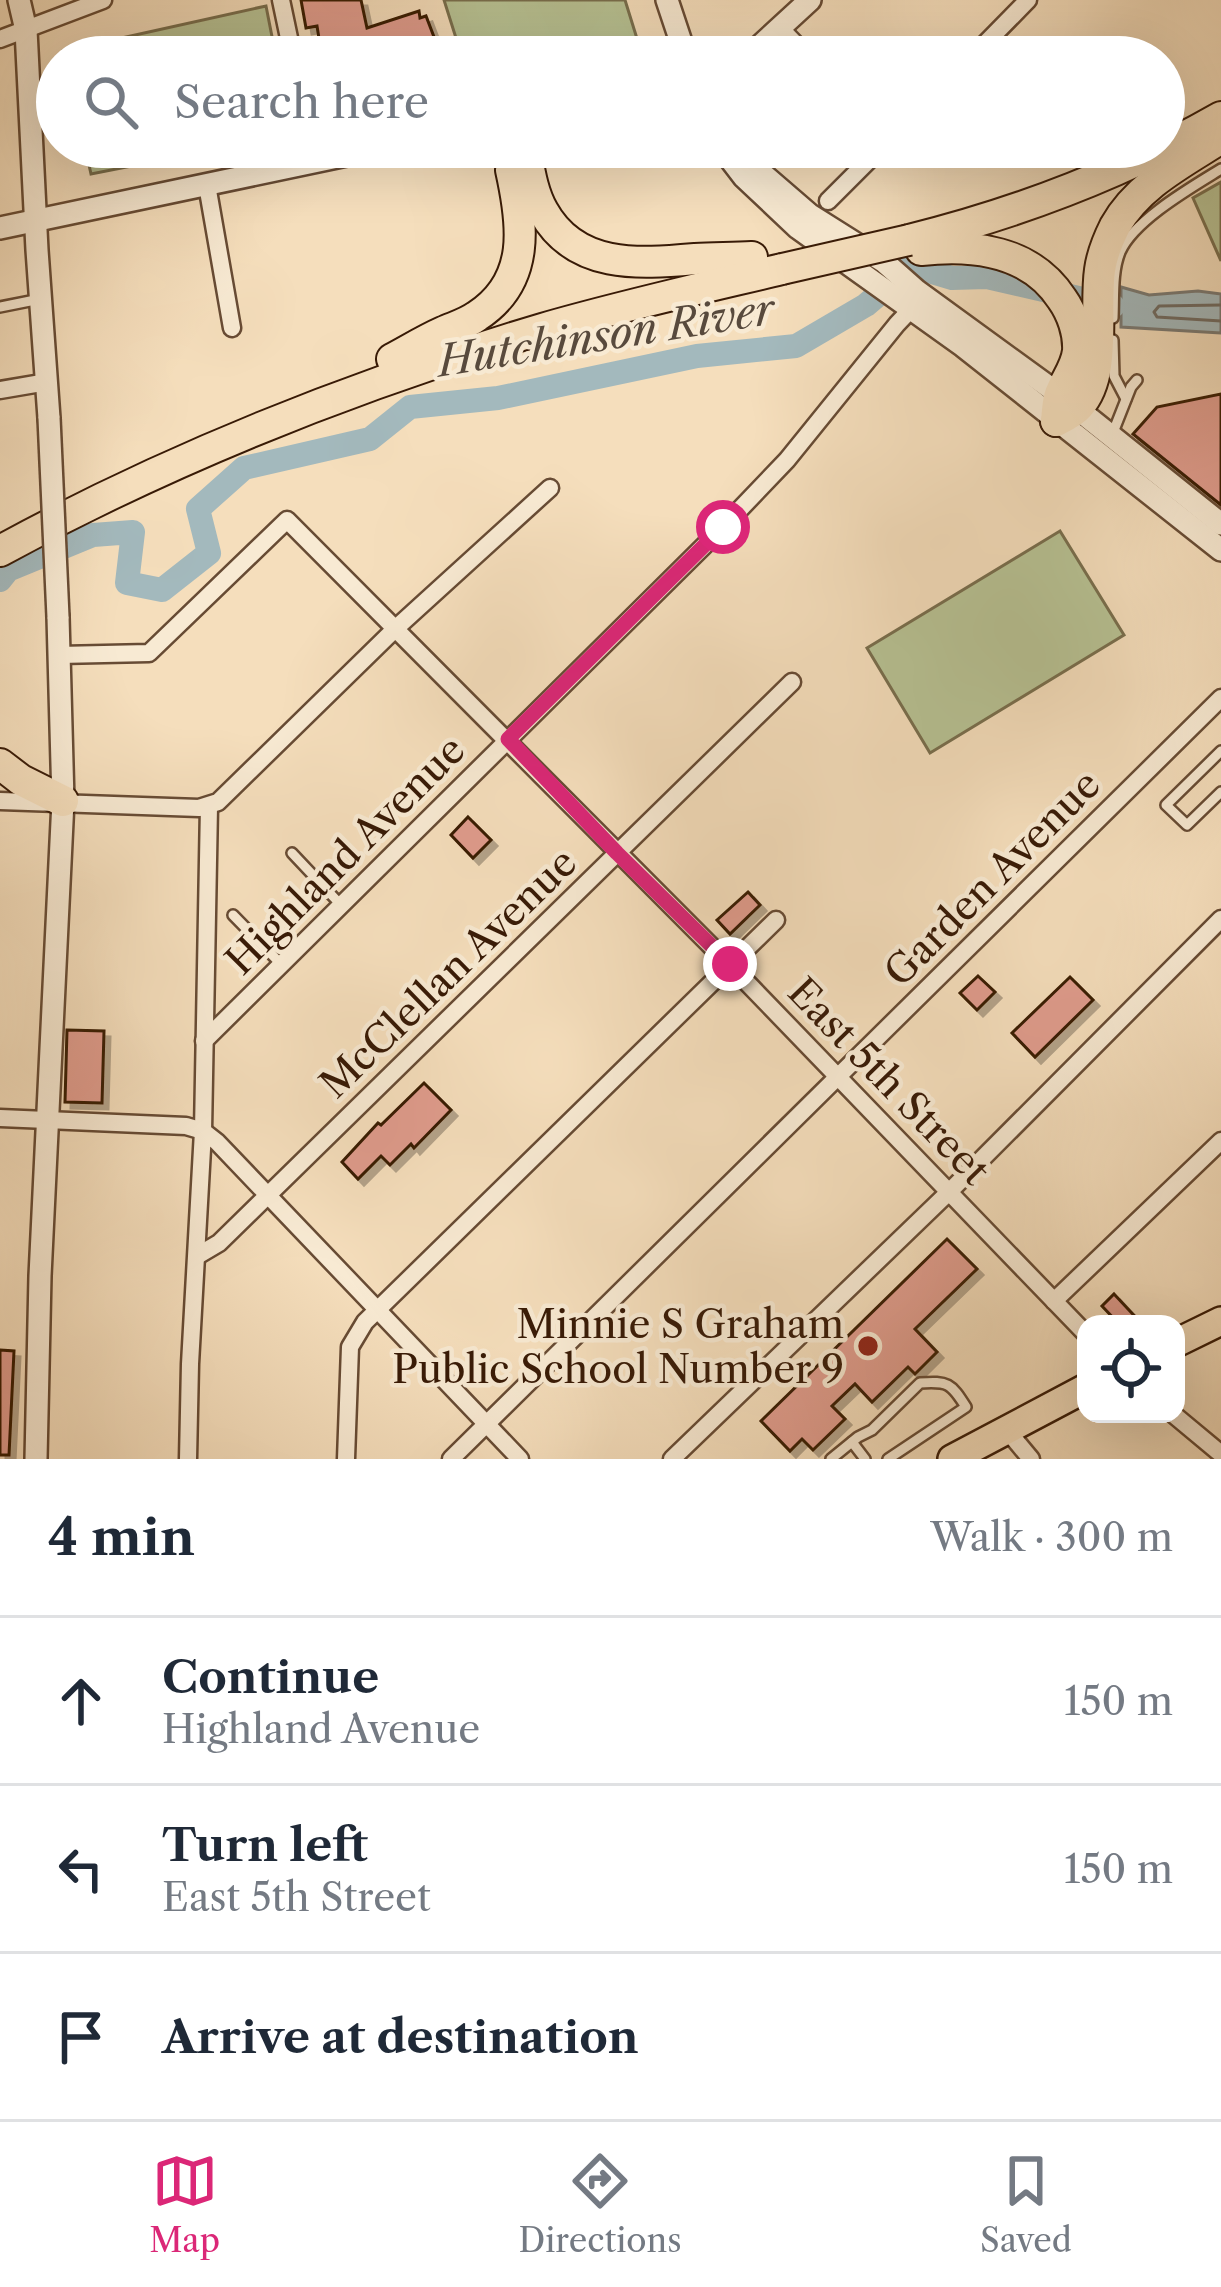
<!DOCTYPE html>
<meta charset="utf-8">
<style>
body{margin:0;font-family:"Libre Caslon Text",serif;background:#f6f6f7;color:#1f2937}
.controls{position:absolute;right:36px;bottom:36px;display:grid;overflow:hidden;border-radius:24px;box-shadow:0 12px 48px #0002}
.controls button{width:108px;height:108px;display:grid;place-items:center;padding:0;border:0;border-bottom:3px solid #e0e1e3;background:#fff;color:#1f2937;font:60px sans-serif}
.stop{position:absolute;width:36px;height:36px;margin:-27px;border:9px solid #db2777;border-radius:50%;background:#fff}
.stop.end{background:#db2777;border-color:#fff;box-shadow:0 3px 12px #0008}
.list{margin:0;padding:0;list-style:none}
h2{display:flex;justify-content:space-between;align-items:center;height:156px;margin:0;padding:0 48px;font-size:51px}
h2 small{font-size:39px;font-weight:400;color:#747a83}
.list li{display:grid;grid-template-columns:78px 1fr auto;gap:36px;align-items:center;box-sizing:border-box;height:168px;padding:0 48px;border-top:3px solid #e0e1e3}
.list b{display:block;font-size:45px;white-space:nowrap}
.list p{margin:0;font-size:39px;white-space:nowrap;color:#747a83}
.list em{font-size:39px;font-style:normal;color:#747a83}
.icon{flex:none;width:66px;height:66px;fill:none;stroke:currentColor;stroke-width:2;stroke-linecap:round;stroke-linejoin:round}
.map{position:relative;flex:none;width:1221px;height:1459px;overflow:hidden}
.search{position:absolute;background:#fff;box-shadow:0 12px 48px #0002;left:36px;right:36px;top:36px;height:132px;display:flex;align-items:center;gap:30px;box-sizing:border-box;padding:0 42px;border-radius:66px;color:#747a83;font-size:45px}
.sheet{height:660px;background:#fff}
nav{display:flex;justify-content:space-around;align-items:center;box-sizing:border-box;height:168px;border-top:3px solid #e0e1e3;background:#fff;font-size:33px;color:#747a83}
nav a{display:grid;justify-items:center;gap:6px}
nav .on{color:#db2777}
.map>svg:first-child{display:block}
</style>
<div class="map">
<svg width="1221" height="1459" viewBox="0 0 1221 1459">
<defs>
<filter id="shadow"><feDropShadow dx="6" dy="6" stdDeviation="0" flood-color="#0004"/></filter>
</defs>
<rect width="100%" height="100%" fill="#f5debc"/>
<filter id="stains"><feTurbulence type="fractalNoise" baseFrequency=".00167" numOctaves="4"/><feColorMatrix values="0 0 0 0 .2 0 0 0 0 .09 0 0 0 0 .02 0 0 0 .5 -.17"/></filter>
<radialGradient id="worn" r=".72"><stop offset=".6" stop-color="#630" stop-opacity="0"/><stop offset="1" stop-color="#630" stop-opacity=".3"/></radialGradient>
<!-- green -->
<g fill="#b7c294" stroke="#786e4d" stroke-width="3">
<path d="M444,0H625L639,45L602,57H462Z"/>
<path d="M266,6L276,57H64L63,51Z"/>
<path d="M85,147H228L91,174Z"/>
<path d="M1221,182V261L1193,198Z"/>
<path d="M1060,531L1124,635L930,753L867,648Z"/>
</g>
<!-- water -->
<path fill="#a3b9bd" stroke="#787974" stroke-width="3" d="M1121,287L1149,295L1198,291L1221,294V333L1121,327Z"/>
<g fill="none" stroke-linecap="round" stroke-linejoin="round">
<!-- shore -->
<path stroke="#6e6a62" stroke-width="3" d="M1221,305L1159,306L1154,312L1157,317L1221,321"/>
<!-- river -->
<path stroke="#a3b9bd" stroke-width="24" d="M0,580L8,570L93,535L133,532L127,583L162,590L209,553L198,509L244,468L370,439L410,407L498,398L697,356L796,346L866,305L912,266L952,278L987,277L1113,306"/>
</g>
<!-- building -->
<g fill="#e09c8d" stroke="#381a06" stroke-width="3" filter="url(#shadow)">
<path d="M301,0H361L367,28L419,11L420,18L426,16L434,37L429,38L437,57H322L317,26L306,28Z"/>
<path d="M1221,394V505L1133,434L1157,407Z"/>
<path d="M468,817L491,840L473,858L451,835Z"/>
<path d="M748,892L760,905L730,934L717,920Z"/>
<path d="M978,976L995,992L977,1010L960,993Z"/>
<path d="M1070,977L1093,1000L1035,1057L1012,1033Z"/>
<path d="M67,1030L104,1031L102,1103L65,1102Z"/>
<path d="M424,1083L451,1110L414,1148L411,1144L390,1165L381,1156L358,1179L342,1162L378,1123L381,1125Z"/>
<path d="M947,1239L977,1269L915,1329L937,1352L915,1374L908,1367L872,1402L855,1384L832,1406L845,1419L813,1450L802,1439L790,1451L761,1421Z"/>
<path d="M1114,1294L1142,1324H1119L1102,1306Z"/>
<path d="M0,1350L14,1351L9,1455H0Z"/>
</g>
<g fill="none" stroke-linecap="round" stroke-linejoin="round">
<defs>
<g id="service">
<path d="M783,26L813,57"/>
<path d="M0,307L40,299"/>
<path d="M1113,318C1114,296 1112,272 1120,252C1134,220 1192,187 1221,169"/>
<path d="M1113,340L1114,376L1126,399"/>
<path d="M1112,435L1131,387L1137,380"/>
<path d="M1221,751L1166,805L1187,825L1221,792"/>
<path d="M292,853L341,905"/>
<path d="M233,915L281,964"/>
<path d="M852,1442L865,1459"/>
<path d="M831,1459L858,1437L872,1430L920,1383C948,1381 951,1383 966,1407L888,1459"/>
</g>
<g id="minor">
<path d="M281,0L293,57"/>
<path d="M0,39L103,0"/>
<path d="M972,57L1028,0"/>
<path d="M207,185L232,328"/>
<path d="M828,201L882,147"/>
<path d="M0,390L47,382"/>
<path d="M59,655L149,653L287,520L730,965L1086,1334"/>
<path d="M0,801L199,808L218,802L395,629L550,488"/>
<path d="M204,1041L723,527L787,460L897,324L916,304"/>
<path d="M0,1118L186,1126L203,1131L217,1142L520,1459"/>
<path d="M197,1256L219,1243L792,682"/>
<path d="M1054,1301L1221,1141"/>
<path d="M1173,1414L1221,1454"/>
<path d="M1006,1429L1031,1459"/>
<path d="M188,1459L190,1364L203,1131L209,806"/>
<path d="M346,1459L350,1347L365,1322L776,920"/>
<path d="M451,1459L1221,698"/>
<path d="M672,1459L950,1191L1221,919"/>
</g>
<g id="tertiary">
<path d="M19,0L26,30L37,250L49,418"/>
<path d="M667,0L686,57"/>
<path d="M748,57L810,0"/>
<path d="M721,147L744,177L798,228L963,346L1221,550"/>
<path d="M741,147L759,171L810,215L883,261L917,291L1060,395L1221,524"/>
<path d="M0,228L385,147"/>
<path d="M36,1459L40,1276L63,801L58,617"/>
</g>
<g id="primary">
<path d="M1176,1343L1221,1321"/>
<path d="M952,1459L1086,1388"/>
</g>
<g id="motorway">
<path d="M525,147C529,168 532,192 543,211C575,269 638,264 695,259C714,258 733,258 752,257"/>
<path d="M909,240C1018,213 1123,173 1221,117"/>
<path d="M921,250C974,244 1031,251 1062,299C1072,313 1079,333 1078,351C1076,368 1066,379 1060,394C1057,402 1057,413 1056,421"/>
<path d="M392,359C409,350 425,340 443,332C454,327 466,324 477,316C531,281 523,224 511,170"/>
<path d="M1056,421C1064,417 1073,413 1079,406C1108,374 1094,310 1100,270C1102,255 1108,240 1115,226C1138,185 1182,163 1221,138"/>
<path d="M0,551C171,458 355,385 542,329C621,306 702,288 782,269"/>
<path d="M0,764L21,780L63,801"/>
</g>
</defs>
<!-- service casing -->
<use href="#service" stroke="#674b34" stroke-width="14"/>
<!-- minor casing -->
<use href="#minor" stroke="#674b34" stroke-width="21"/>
<!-- tertiary casing -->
<use href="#tertiary" stroke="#674b34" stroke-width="26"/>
<!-- primary casing -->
<use href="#primary" stroke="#381a06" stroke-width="32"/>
<!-- motorway casing -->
<use href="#motorway" stroke="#381a06" stroke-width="34"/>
<!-- service -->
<use href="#service" stroke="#f8ead3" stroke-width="9"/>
<!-- minor -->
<use href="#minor" stroke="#f8ead3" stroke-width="16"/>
<!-- tertiary -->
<use href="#tertiary" stroke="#f8ead3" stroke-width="21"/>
<!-- primary -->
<use href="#primary" stroke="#f5debc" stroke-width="27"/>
<!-- motorway -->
<use href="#motorway" stroke="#f5debc" stroke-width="30"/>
<defs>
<path id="tertiary-bridge" d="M49,418L58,617"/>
<path id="motorway-bridge" d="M782,269L909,240"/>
</defs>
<!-- tertiary-bridge casing -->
<use href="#tertiary-bridge" stroke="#674b34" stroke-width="26" stroke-linecap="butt"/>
<!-- motorway-bridge casing -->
<use href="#motorway-bridge" stroke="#381a06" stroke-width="34" stroke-linecap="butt"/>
<!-- tertiary-bridge -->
<use href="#tertiary-bridge" stroke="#f8ead3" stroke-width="21"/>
<!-- motorway-bridge -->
<use href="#motorway-bridge" stroke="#f5debc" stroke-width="30"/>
</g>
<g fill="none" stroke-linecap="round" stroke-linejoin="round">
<!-- route -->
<path stroke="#db2777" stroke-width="15" d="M723,527L508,739L617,853L730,964"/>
</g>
<!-- markers -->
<circle fill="#8f2418" stroke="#f8ead3" stroke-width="4.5" cx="868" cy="1346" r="12"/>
<g text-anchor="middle" stroke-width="9" stroke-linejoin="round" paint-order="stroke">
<!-- street labels -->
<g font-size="39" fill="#381a06" stroke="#f8ead3">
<text transform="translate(345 855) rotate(-45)" y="14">Highland Avenue</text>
<text transform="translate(992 878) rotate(-45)" y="14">Garden Avenue</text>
<text transform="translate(448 973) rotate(-44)" y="14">McClellan Avenue</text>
<text transform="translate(889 1081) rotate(46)" y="14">East 5th Street</text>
</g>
<!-- poi labels -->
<g font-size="39" fill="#381a06" stroke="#f8ead3" text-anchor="end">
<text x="844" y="1338">Minnie S Graham<tspan x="844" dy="45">Public School Number 9</tspan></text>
</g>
<!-- water labels -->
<g font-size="42" font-style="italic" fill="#584a3d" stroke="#f8ead3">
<text transform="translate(606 335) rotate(-9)" y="15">Hutchinson River</text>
</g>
</g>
<rect width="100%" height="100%" filter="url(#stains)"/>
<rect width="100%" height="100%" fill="url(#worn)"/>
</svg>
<div class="controls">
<button><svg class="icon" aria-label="locate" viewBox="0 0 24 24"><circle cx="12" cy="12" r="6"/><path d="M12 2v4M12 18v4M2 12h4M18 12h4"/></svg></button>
</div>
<div class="stop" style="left:723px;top:527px"></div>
<div class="stop end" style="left:730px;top:964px"></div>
<div class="search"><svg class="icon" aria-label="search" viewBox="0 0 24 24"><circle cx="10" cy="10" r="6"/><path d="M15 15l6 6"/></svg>Search here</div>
</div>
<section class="sheet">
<h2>4 min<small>Walk · 300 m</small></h2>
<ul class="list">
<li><svg class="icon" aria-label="ahead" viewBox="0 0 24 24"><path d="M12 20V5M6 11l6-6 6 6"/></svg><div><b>Continue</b><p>Highland Avenue</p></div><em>150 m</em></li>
<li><svg class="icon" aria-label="left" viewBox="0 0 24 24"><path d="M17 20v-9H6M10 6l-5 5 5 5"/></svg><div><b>Turn left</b><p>East 5th Street</p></div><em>150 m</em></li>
<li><svg class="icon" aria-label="arrive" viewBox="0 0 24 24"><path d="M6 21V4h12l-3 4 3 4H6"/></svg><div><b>Arrive at destination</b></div></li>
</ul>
</section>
<nav>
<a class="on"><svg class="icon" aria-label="map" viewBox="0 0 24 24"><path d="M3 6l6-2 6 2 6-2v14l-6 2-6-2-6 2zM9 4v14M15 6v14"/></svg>Map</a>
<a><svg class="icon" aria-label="directions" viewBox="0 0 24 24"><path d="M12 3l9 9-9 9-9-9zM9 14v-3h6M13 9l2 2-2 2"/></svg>Directions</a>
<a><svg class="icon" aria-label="saved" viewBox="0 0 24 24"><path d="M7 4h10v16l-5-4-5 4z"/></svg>Saved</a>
</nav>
